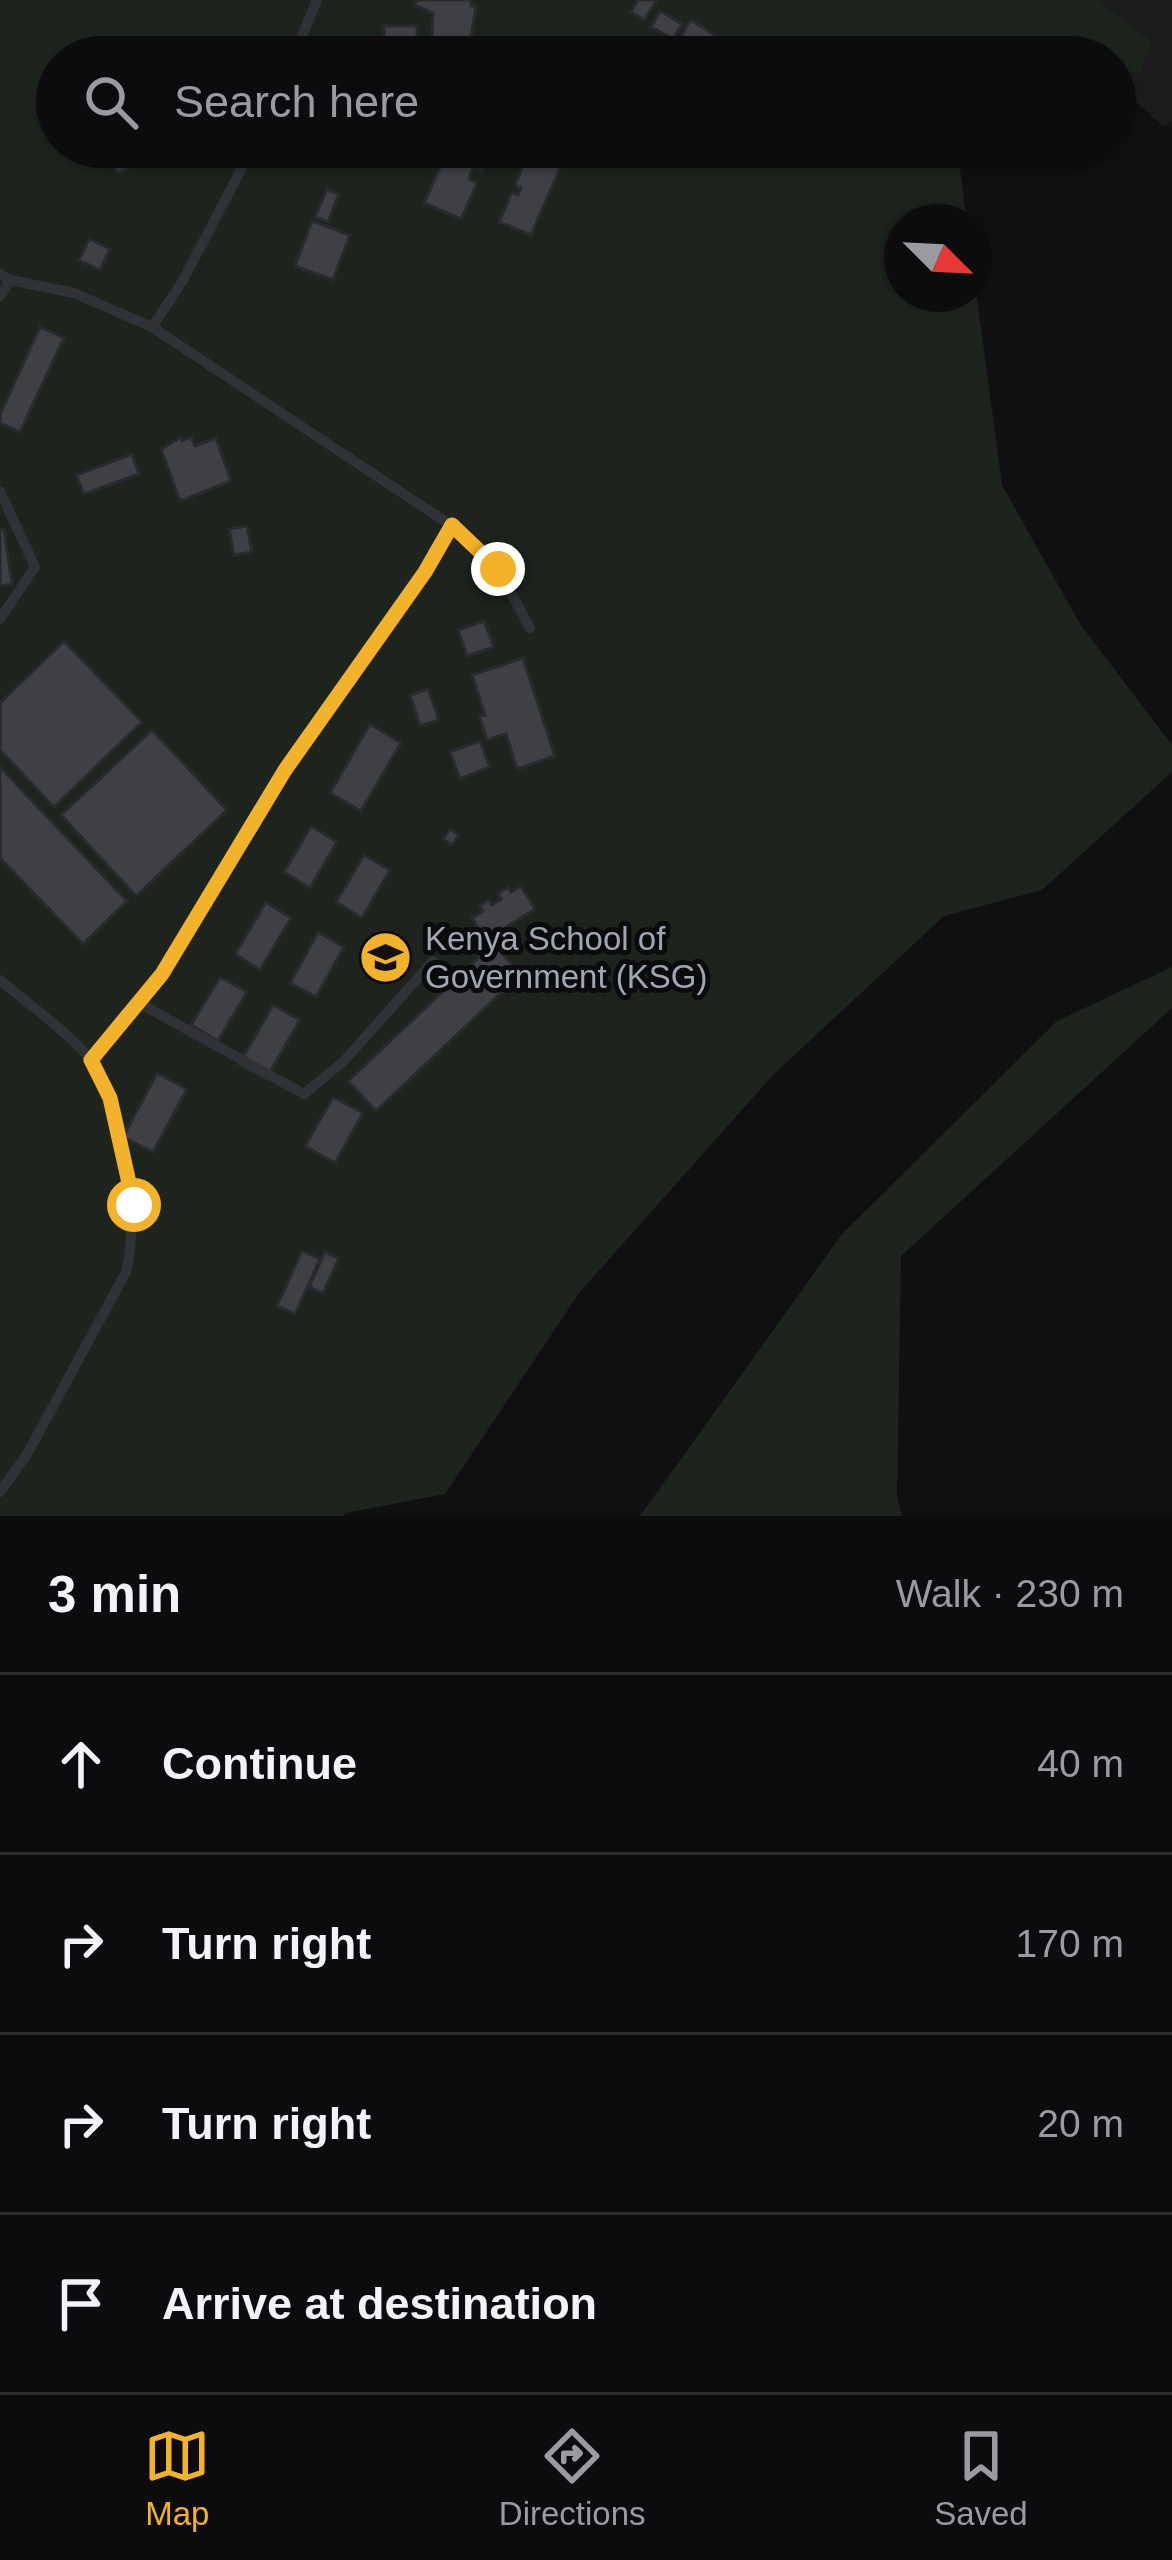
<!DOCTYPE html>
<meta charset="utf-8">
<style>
body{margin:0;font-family:Arial,sans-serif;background:#151517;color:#f1f3f6}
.compass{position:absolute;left:884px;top:204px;width:108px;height:108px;border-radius:50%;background:#0c0c0e;box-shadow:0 3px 9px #0004;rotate:114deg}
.stop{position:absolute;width:36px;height:36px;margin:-27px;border:9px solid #f2b229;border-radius:50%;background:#fff}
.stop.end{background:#f2b229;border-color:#fff;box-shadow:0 3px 12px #0008}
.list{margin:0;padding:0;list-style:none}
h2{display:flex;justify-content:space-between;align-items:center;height:156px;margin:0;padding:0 48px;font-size:51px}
h2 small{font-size:39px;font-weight:400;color:#9a9b9e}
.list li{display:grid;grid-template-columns:78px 1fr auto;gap:36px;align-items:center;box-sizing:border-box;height:180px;padding:0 48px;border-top:3px solid #2c2c2e}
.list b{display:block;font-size:45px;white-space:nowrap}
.list em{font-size:39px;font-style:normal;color:#9a9b9e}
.icon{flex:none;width:66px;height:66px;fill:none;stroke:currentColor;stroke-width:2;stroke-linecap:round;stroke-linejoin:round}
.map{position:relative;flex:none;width:1172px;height:1516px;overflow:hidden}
.search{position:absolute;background:#0c0c0e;box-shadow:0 3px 9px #0004;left:36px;right:36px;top:36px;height:132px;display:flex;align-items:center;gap:30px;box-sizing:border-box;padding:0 42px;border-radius:66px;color:#9a9b9e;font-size:45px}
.sheet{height:876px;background:#0c0c0e}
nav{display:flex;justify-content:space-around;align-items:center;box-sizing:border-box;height:168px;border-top:3px solid #2c2c2e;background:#0c0c0e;font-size:33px;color:#9a9b9e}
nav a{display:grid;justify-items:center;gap:6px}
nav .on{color:#f2b229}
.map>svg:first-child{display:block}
</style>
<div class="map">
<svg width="1172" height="1516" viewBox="0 0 1172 1516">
<rect width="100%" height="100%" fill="#101012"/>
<!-- built -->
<path fill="#1c1c1f" d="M1014,0H1172V121L1164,127L1115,83V57Z"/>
<!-- green -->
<g fill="#1d241e">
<path d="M0,0H1097L1152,42L1140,72L1115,73V57H57V147H957L967,222H902V294H974V276L1002,485L1080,624L1172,745V772L1042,890L944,916L774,1074L579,1293L445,1494L345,1513L344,1516H0Z"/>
<path d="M1172,967V1008L901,1256L897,1497L902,1516H640L842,1234L1057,1021Z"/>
</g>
<!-- building -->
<g fill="#3f4045" stroke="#2a2a2e" stroke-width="3">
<path d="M416,0H471V6H476L469,50L431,48L433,13L415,5Z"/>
<path d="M638,0H657L644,20L631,12Z"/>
<path d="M660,11L682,24L673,39L651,27Z"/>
<path d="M691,20L723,40L712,57H686L673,49Z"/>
<rect x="384" y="26" width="33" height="18"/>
<path d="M107,147H165L167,152L117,173Z"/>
<path d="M449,147H483L481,151L489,154L482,171L473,168L469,179L477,183L461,219L424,203Z"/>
<path d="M531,147H569L531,235L499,222L512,192L518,195L521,188L515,185L526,158L533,161L536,152Z"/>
<path d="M327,189L339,194L328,222L315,217Z"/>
<path d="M312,221L350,235L333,280L295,266Z"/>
<path d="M89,239L110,249L100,270L79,260Z"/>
<path d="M40,327L64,338L20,432L0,423V414Z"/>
<path d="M181,437L182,441L191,437L195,446L216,438L231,481L180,501L161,449Z"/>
<path d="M132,454L139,474L84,494L76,475Z"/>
<path d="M247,526L252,552L234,555L229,529Z"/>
<path d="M4,529L12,584L0,586V530Z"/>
<path d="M484,621L494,647L467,656L458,630Z"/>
<path d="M64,641L142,722L54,807L0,750V703Z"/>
<path d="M523,658L555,756L517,769L506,734L487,740L479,716L485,715L472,675Z"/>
<path d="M428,689L439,720L420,726L410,695Z"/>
<path d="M370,724L401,743L361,811L330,793Z"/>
<path d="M152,730L227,810L136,896L61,815Z"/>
<path d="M480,741L490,767L460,779L450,752Z"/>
<path d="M0,767L127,901L83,944L0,858Z"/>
<path d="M311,826L337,842L310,888L284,872Z"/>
<path d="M450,829L459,835L452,845L443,839Z"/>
<path d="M364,855L390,870L362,918L336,902Z"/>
<path d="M521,886L535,909L486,940L472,918L483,911L479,906L489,900L492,905L501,899L498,894L508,887L511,892Z"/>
<path d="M266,902L291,918L260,970L235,954Z"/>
<path d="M318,932L344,947L316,997L290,983Z"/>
<path d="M493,944L521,974L376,1111L348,1081Z"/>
<path d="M220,977L247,992L218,1041L191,1025Z"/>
<path d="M273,1005L300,1020L266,1079L239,1064Z"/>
<path d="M157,1073L187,1089L153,1152L123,1137Z"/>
<path d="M333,1097L363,1113L335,1163L305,1146Z"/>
<path d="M302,1251L320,1259L295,1314L277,1306Z"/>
<path d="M325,1252L339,1258L323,1293L309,1287Z"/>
</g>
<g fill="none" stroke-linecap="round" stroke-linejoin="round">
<!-- service -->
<g stroke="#313237" stroke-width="10">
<path d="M293,57L317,0"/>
<path d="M253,147L182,282L152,327L464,534L498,569L530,628"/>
<path d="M0,274L10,280L0,296"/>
<path d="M10,280L74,293L152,327"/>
<path d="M0,491L35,567L0,619"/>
<path d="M0,980C25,1002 74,1036 92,1062C126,1110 140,1216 126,1272L26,1456L0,1492"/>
<path d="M139,1003L304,1094L344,1061L433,961"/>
<path d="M91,1060L162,974L285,770L425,572L452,525"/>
</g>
</g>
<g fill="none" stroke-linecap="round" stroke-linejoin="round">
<!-- route -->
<path stroke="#f2b229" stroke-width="15" d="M134,1205L110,1098L91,1060L162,974L285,770L425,572L452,525L498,569"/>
</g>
<!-- icons -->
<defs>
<symbol id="university-disc" viewBox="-11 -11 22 22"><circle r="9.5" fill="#f2b229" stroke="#0b0b0d"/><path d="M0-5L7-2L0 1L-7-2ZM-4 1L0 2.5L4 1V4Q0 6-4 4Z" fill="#111"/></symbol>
</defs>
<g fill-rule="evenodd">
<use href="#university-disc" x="356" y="928" width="59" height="59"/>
</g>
<g text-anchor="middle" stroke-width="10" stroke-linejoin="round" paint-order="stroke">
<!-- poi labels -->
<g font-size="33" fill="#a1a6b3" stroke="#0b0b0d" text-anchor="start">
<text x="425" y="950">Kenya School of<tspan x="425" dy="38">Government (KSG)</tspan></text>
</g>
</g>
</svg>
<svg class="compass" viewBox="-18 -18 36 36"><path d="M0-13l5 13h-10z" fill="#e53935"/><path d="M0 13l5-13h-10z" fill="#9a9b9e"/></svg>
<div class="stop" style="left:134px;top:1205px"></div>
<div class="stop end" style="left:498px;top:569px"></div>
<div class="search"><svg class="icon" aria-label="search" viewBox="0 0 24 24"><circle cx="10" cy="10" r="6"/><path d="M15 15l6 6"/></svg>Search here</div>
</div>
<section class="sheet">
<h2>3 min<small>Walk · 230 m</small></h2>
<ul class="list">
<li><svg class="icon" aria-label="ahead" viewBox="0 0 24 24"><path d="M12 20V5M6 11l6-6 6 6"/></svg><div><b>Continue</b></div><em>40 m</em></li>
<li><svg class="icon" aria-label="right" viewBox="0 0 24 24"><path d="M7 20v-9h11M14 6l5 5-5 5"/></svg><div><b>Turn right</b></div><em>170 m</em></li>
<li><svg class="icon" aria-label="right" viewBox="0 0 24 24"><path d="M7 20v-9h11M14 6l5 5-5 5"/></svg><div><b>Turn right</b></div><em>20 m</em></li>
<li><svg class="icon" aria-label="arrive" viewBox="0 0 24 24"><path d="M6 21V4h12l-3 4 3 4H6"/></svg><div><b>Arrive at destination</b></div></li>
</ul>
</section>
<nav>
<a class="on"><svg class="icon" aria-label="map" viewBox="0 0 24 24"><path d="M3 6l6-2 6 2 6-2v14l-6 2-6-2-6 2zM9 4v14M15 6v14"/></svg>Map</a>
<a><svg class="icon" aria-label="directions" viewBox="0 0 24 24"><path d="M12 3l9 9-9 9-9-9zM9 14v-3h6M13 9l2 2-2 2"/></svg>Directions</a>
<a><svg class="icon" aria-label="saved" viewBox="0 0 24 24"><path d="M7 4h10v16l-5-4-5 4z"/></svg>Saved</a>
</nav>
